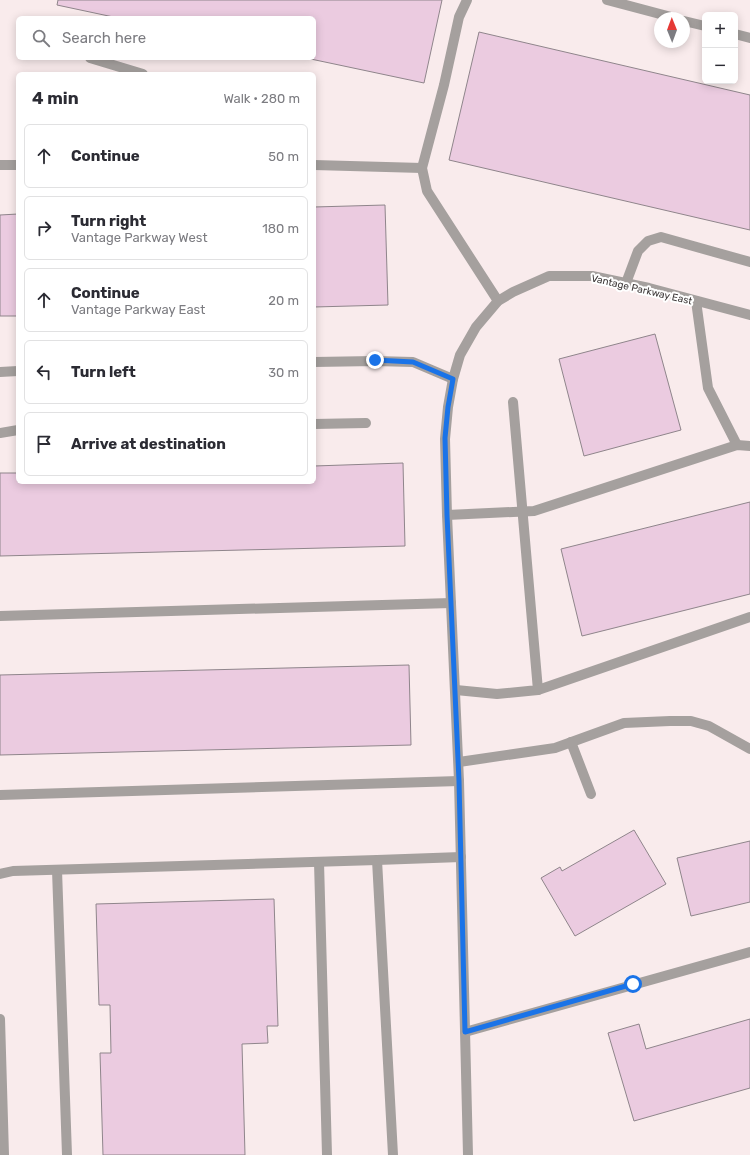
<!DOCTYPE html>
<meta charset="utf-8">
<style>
body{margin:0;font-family:Rubik,sans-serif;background:#f2f2f3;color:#2b2b33}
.controls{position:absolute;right:12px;top:12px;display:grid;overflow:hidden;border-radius:6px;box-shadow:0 2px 10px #0003}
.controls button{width:36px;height:36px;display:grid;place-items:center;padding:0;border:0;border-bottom:1px solid #e1e1e2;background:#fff;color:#2b2b33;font:20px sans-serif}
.compass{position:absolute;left:654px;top:12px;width:36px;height:36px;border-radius:50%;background:#fff;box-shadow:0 2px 10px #0003;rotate:359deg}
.stop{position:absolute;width:12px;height:12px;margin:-9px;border:3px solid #1a73e8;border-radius:50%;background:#fff}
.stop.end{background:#1a73e8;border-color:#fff;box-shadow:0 1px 4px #0008}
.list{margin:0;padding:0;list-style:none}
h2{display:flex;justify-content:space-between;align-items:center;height:52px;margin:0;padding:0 16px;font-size:17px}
h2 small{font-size:13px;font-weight:400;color:#7c7c81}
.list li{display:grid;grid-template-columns:26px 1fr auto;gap:12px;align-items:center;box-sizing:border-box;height:64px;margin:0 8px 8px;padding:0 8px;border:1px solid #e1e1e2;border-radius:6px}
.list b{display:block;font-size:15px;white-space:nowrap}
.list p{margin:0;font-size:13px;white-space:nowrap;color:#7c7c81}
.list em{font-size:13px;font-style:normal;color:#7c7c81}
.icon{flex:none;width:22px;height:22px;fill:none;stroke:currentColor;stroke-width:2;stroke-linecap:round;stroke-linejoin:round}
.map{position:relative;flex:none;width:750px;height:1155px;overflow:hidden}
.search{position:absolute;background:#fff;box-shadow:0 2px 10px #0003;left:16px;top:16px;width:300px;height:44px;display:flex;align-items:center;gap:10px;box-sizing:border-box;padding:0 14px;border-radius:6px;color:#7c7c81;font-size:15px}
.panel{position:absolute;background:#fff;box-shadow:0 2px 10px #0003;left:16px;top:72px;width:300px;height:412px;border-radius:6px}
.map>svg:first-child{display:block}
</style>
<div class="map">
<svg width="750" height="1155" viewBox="0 0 750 1155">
<rect width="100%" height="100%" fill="#f9ebec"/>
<!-- building -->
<g fill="#ebcbe0" stroke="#8f858b">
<path d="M58,0H442L424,83L306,58H314V18H118L57,5Z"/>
<path d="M479,32L750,95V230L449,160Z"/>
<path d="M385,205L388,305L314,307V207Z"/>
<path d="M18,214V316H0V215Z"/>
<path d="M655,334L681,430L584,456L559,359Z"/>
<path d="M403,463L405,546L0,556V473H18V482H314V466Z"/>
<path d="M750,502V594L582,636L561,549Z"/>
<path d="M409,665L411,745L0,755V675Z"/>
<path d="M634,830L666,884L575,936L541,878L560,867L562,871Z"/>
<path d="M750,841V902L691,916L677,858Z"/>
<path d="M274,899L278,1026H267L268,1043L242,1044L245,1155H103L100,1053H111L110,1005H99L96,904Z"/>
<path d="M750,1019V1088L634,1121L608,1033L639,1024L646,1049Z"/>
</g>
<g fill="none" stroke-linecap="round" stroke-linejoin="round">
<!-- minor -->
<g stroke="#a5a09e" stroke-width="10">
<path d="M467,0L459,17L444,85L422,168L427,191L498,301"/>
<path d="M607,0L675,18"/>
<path d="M684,21L705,26"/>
<path d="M735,34L750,38"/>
<path d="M90,58L143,74"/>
<path d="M0,165H18"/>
<path d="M314,165L422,168"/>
<path d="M626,283L638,251L648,241L661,237L750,262"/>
<path d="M696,301L708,388L737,445"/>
<path d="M314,362L375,361L413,362L453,379"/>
<path d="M0,372L18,371"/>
<path d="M314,424L366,423"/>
<path d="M0,433L18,430"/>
<path d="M447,515L534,511L737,445L750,446"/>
<path d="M0,616L451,603"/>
<path d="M456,690L497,694L538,690L513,402"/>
<path d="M538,690L750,617"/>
<path d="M571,742L591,794"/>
<path d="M459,762L555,748L624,723L670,721H691L709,726L750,749"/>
<path d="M0,795L459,781"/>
<path d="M377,860L393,1155"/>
<path d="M319,862L327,1155"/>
<path d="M57,870L67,1155"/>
<path d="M0,874L13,871L377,860L461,857"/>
<path d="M0,1019L4,1155"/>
<path d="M465,1032L750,952"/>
<path d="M468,1155L459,781L447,515L445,439L448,407L453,379L460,355L476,327L498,301L513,292L549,276H592L649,288L750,315"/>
</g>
</g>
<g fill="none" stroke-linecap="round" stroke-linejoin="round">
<!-- route -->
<path stroke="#1a73e8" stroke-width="5" d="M375,360L413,362L453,379L448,407L445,438L447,515L459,781L465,1032L633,984"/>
</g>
<g text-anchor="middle" stroke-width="4" stroke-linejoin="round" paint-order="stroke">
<!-- street labels -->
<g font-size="10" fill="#3d3838" stroke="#fff">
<text transform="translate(642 289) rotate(13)" y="4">Vantage Parkway East</text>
</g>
</g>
</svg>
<div class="controls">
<button>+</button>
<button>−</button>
</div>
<svg class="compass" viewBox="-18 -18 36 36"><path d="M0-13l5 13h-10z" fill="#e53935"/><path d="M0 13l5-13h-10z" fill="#7c7c81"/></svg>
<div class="stop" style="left:633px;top:984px"></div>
<div class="stop end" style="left:375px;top:360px"></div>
<div class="search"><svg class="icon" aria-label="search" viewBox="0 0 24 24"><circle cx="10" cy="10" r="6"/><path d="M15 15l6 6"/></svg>Search here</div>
<section class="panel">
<h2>4 min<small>Walk · 280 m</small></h2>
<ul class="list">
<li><svg class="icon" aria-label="ahead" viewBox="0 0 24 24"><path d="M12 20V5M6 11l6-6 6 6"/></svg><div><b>Continue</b></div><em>50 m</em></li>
<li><svg class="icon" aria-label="right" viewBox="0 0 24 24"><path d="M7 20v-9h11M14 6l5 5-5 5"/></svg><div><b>Turn right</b><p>Vantage Parkway West</p></div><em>180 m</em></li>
<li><svg class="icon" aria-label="ahead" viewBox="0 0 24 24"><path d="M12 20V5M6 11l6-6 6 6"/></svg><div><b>Continue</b><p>Vantage Parkway East</p></div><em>20 m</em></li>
<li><svg class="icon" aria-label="left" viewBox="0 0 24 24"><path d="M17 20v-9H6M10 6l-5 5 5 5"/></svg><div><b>Turn left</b></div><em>30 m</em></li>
<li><svg class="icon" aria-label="arrive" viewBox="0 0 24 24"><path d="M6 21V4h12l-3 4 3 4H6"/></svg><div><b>Arrive at destination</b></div></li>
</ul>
</section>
</div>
